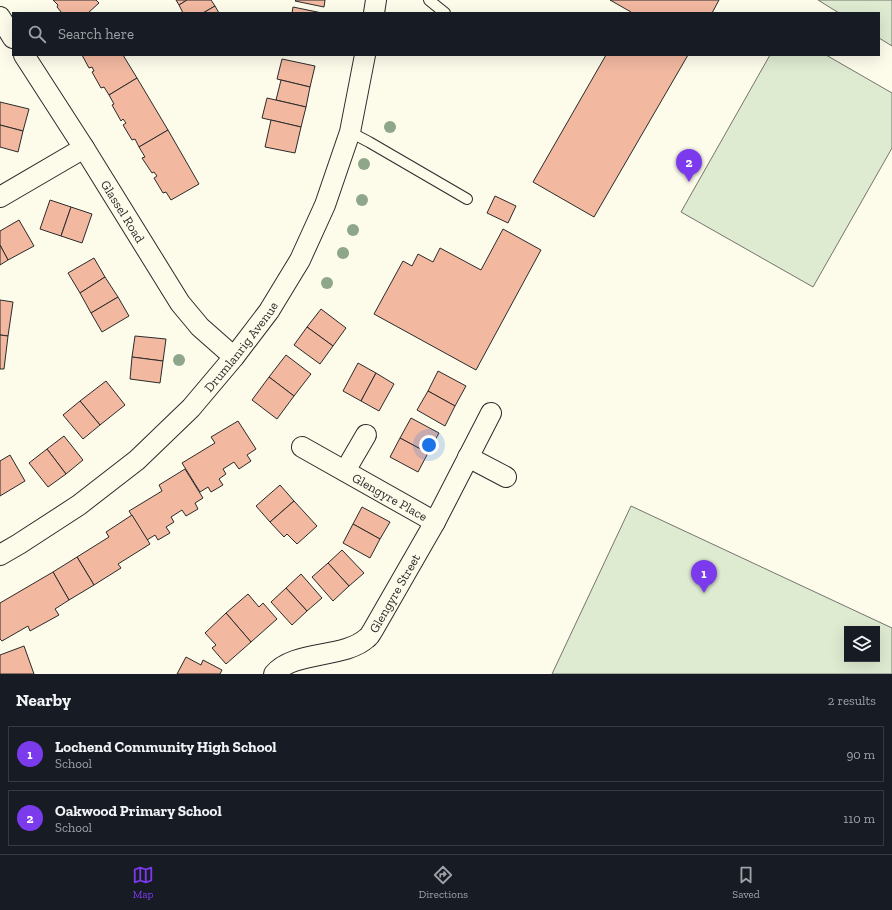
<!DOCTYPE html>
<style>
body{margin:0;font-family:"Zilla Slab",serif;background:#20242c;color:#f1f3f6}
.controls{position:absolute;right:12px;bottom:12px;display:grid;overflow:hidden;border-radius:0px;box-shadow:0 4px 16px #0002}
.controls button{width:36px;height:36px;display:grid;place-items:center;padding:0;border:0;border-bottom:1px solid #363941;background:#171b24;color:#f1f3f6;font:20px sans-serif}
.you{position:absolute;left:429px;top:445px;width:14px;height:14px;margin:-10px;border:3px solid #fff;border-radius:50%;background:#1a73e8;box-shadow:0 0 0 6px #1a73e833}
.badge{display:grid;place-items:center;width:26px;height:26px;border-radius:50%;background:#7c3aed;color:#fff;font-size:13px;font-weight:700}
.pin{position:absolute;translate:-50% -33px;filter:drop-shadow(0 1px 2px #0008)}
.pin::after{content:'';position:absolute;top:21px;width:14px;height:12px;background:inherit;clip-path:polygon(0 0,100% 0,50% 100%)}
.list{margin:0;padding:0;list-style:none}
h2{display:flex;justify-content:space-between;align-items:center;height:52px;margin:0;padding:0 16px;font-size:17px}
h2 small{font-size:13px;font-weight:400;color:#9ea1a6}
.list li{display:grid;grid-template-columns:26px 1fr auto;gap:12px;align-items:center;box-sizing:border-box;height:56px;margin:0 8px 8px;padding:0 8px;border:1px solid #363941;border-radius:0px}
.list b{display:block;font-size:15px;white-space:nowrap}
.list p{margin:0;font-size:13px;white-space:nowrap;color:#9ea1a6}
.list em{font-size:13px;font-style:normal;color:#9ea1a6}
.icon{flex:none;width:22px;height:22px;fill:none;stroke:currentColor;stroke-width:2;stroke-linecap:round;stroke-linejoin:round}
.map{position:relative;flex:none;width:892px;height:674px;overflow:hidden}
.search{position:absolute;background:#171b24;box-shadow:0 4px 16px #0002;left:12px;right:12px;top:12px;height:44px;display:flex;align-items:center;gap:10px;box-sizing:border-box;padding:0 14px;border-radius:0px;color:#9ea1a6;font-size:15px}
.sheet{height:180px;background:#171b24}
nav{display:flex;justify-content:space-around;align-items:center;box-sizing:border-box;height:56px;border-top:1px solid #363941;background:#171b24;font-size:11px;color:#9ea1a6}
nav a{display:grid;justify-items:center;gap:2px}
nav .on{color:#7c3aed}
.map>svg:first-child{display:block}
</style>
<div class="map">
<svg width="892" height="674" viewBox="0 0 892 674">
<rect width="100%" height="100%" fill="#fdfbea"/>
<!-- green -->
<g fill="#deebd1" stroke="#74746e" fill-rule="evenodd">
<path d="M818,0H892V46L879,38V13H839Z"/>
<path d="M770,55H826L892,93V148L813,287L681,212Z"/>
<path d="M631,506L892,628V674H552ZM847,629H877V659H847Z"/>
</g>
<!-- building -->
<g fill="#f2b8a0" stroke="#2b2b2b">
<path d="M53,0H96L99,3L88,13H62L57,7L58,5Z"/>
<path d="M176,0H187L179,5Z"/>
<path d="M187,0H211L215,6L203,13H183L179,5Z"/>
<path d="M296,0H325L324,7L295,1Z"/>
<path d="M610,0H719L712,13H631V12Z"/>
<path d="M215,6L219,13H203Z"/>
<path d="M293,7L322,13H292Z"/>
<path d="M82,55H123L137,78L109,95L104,87L101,88L92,72L94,71L92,67L89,68Z"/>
<path d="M606,55H688L594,217L533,182Z"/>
<path d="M282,59L315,66L310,87L277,79Z"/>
<path d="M137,78L168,130L139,147L135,139L132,140L123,125L126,123L123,119L121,121L112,105L114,104L109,95Z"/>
<path d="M281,80L310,87L306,107L276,100Z"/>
<path d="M267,98L306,107L301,127L262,118Z"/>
<path d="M0,102L29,109L23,131L0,125Z"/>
<path d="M271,120L301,127L295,153L265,147Z"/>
<path d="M0,125L23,131L18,152L0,147Z"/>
<path d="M168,130L199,184L171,200L166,192L163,193L154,178L157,176L154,172L152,173L142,158L145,157L139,147Z"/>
<path d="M495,196L516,206L508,223L487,213Z"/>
<path d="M50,200L71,207L61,236L40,229Z"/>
<path d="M71,207L92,214L82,243L61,236Z"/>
<path d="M19,220L34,246L8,260L0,245V231Z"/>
<path d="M503,229L541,250L476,370L374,314L403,261L412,266L418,254L433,262L440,248L481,270Z"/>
<path d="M0,245L8,260L0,265Z"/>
<path d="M94,258L105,277L80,293L68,273Z"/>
<path d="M105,277L118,297L91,313L80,293Z"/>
<path d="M118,297L129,316L102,332L91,313Z"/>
<path d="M0,300L13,302L8,336L0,335Z"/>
<path d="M321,309L346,328L333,346L307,327Z"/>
<path d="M307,327L333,346L320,364L294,345Z"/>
<path d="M0,335L8,336L4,369H0Z"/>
<path d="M135,336L166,339L163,361L132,357Z"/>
<path d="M286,355L311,374L294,396L269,377Z"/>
<path d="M132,357L163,361L160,383L130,379Z"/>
<path d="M358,363L376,373L361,401L343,391Z"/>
<path d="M438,371L466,386L455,406L428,391Z"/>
<path d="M376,373L394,384L379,411L361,401Z"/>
<path d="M269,377L294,396L277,419L252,400Z"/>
<path d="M106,381L125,405L100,425L80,401Z"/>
<path d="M428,391L455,406L445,426L417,410Z"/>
<path d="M80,401L100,425L83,439L63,415Z"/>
<path d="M411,418L439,433L428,453L400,438Z"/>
<path d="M238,421L256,449L247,455L251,461L239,469L234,462L223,469L226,474L219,479L223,485L211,492L208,487L200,492L182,463L215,443L211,437Z"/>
<path d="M64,436L83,460L66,474L47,449Z"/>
<path d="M400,438L428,453L418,472L390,457Z"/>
<path d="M47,449L66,474L48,487L29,463Z"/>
<path d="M10,455L25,481L0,496V461Z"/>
<path d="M185,469L203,498L195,503L198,509L186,516L182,510L171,517L174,522L166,527L170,533L158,540L155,535L147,540L129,511L162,491L159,485Z"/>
<path d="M280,485L294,501L270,522L256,506Z"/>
<path d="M294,501L317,526L297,544L287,534L284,537L270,522Z"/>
<path d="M362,507L390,522L380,539L353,524Z"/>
<path d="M132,515L150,544L118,564L121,568L94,585L77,557L109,537L106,532Z"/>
<path d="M353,524L380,539L370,558L343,543Z"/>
<path d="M342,550L364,573L349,586L328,563Z"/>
<path d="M77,557L94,585L69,600L53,572Z"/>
<path d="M328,563L349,586L333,601L312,577Z"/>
<path d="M53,572L69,600L55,609L59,615L30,631L28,626L2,641L0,639V603Z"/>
<path d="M301,574L322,598L307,611L286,588Z"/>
<path d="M286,588L307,611L292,625L271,602Z"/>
<path d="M248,594L259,607L263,603L277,619L251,642L226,613Z"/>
<path d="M226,613L251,642L226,664L212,648L216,645L205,633Z"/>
<path d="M24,646L34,674H0V655Z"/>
<path d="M186,657L201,665L203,660L222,670L220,674H177Z"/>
</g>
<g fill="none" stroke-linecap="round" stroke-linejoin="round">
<defs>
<g id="lane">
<path d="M429,0L445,13"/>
<path d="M350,132L369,142L467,199"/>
</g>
<g id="street">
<path d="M374,13L376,0"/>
<path d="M0,17L13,38"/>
<path id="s1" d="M24,55L84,148L180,303L200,327L234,357"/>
<path d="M0,197L84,148"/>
<path id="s2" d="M302,447L435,522"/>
<path d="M468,457L506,477"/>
<path d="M345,471L366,435"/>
<path id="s3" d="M0,555L19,544L79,505L137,460L191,408L234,357L269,311L300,260L325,205L350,132L365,55"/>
<path id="s4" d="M274,674C294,650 344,659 367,638C370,636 371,633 373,630L435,522L491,413"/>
</g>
</defs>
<!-- lane casing -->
<use href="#lane" stroke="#2b2b2b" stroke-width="12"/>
<!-- street casing -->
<use href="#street" stroke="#2b2b2b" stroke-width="22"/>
<!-- lane -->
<use href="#lane" stroke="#fdfbea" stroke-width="10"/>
<!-- street -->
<use href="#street" stroke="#fdfbea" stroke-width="20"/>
</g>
<!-- trees -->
<g fill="#8ea78a">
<circle cx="390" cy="127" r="6"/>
<circle cx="364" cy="164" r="6"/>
<circle cx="362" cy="200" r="6"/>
<circle cx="353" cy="230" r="6"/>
<circle cx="343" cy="253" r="6"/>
<circle cx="327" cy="283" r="6"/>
<circle cx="179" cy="360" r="6"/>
</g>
<g text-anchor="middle" stroke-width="3" stroke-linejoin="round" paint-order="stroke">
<!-- street labels -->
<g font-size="13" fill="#2b2b2b" stroke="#fdfbea">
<text dy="5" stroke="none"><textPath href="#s1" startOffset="185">Glassel Road</textPath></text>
<text dy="5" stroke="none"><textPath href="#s3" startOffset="321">Drumlanrig Avenue</textPath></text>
<text dy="5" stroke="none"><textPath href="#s2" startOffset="101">Glengyre Place</textPath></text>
<text dy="5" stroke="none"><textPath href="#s4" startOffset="154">Glengyre Street</textPath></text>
</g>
</g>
</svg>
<div class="controls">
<button><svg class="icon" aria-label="layers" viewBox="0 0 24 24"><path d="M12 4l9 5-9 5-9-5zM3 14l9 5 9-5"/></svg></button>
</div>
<div class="you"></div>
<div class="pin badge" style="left:704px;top:593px">1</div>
<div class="pin badge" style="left:689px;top:182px">2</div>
<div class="search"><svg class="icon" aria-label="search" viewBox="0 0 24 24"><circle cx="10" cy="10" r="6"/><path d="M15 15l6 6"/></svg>Search here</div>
</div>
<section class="sheet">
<h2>Nearby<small>2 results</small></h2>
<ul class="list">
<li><span class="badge">1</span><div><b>Lochend Community High School</b><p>School</p></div><em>90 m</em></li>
<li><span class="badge">2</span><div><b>Oakwood Primary School</b><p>School</p></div><em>110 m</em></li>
</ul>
</section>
<nav>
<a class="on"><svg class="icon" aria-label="map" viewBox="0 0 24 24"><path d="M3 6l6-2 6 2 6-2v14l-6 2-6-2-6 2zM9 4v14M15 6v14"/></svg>Map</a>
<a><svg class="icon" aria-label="directions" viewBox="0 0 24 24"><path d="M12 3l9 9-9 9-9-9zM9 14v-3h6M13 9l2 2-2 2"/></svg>Directions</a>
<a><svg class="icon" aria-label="saved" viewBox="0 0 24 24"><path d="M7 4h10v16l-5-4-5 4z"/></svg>Saved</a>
</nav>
